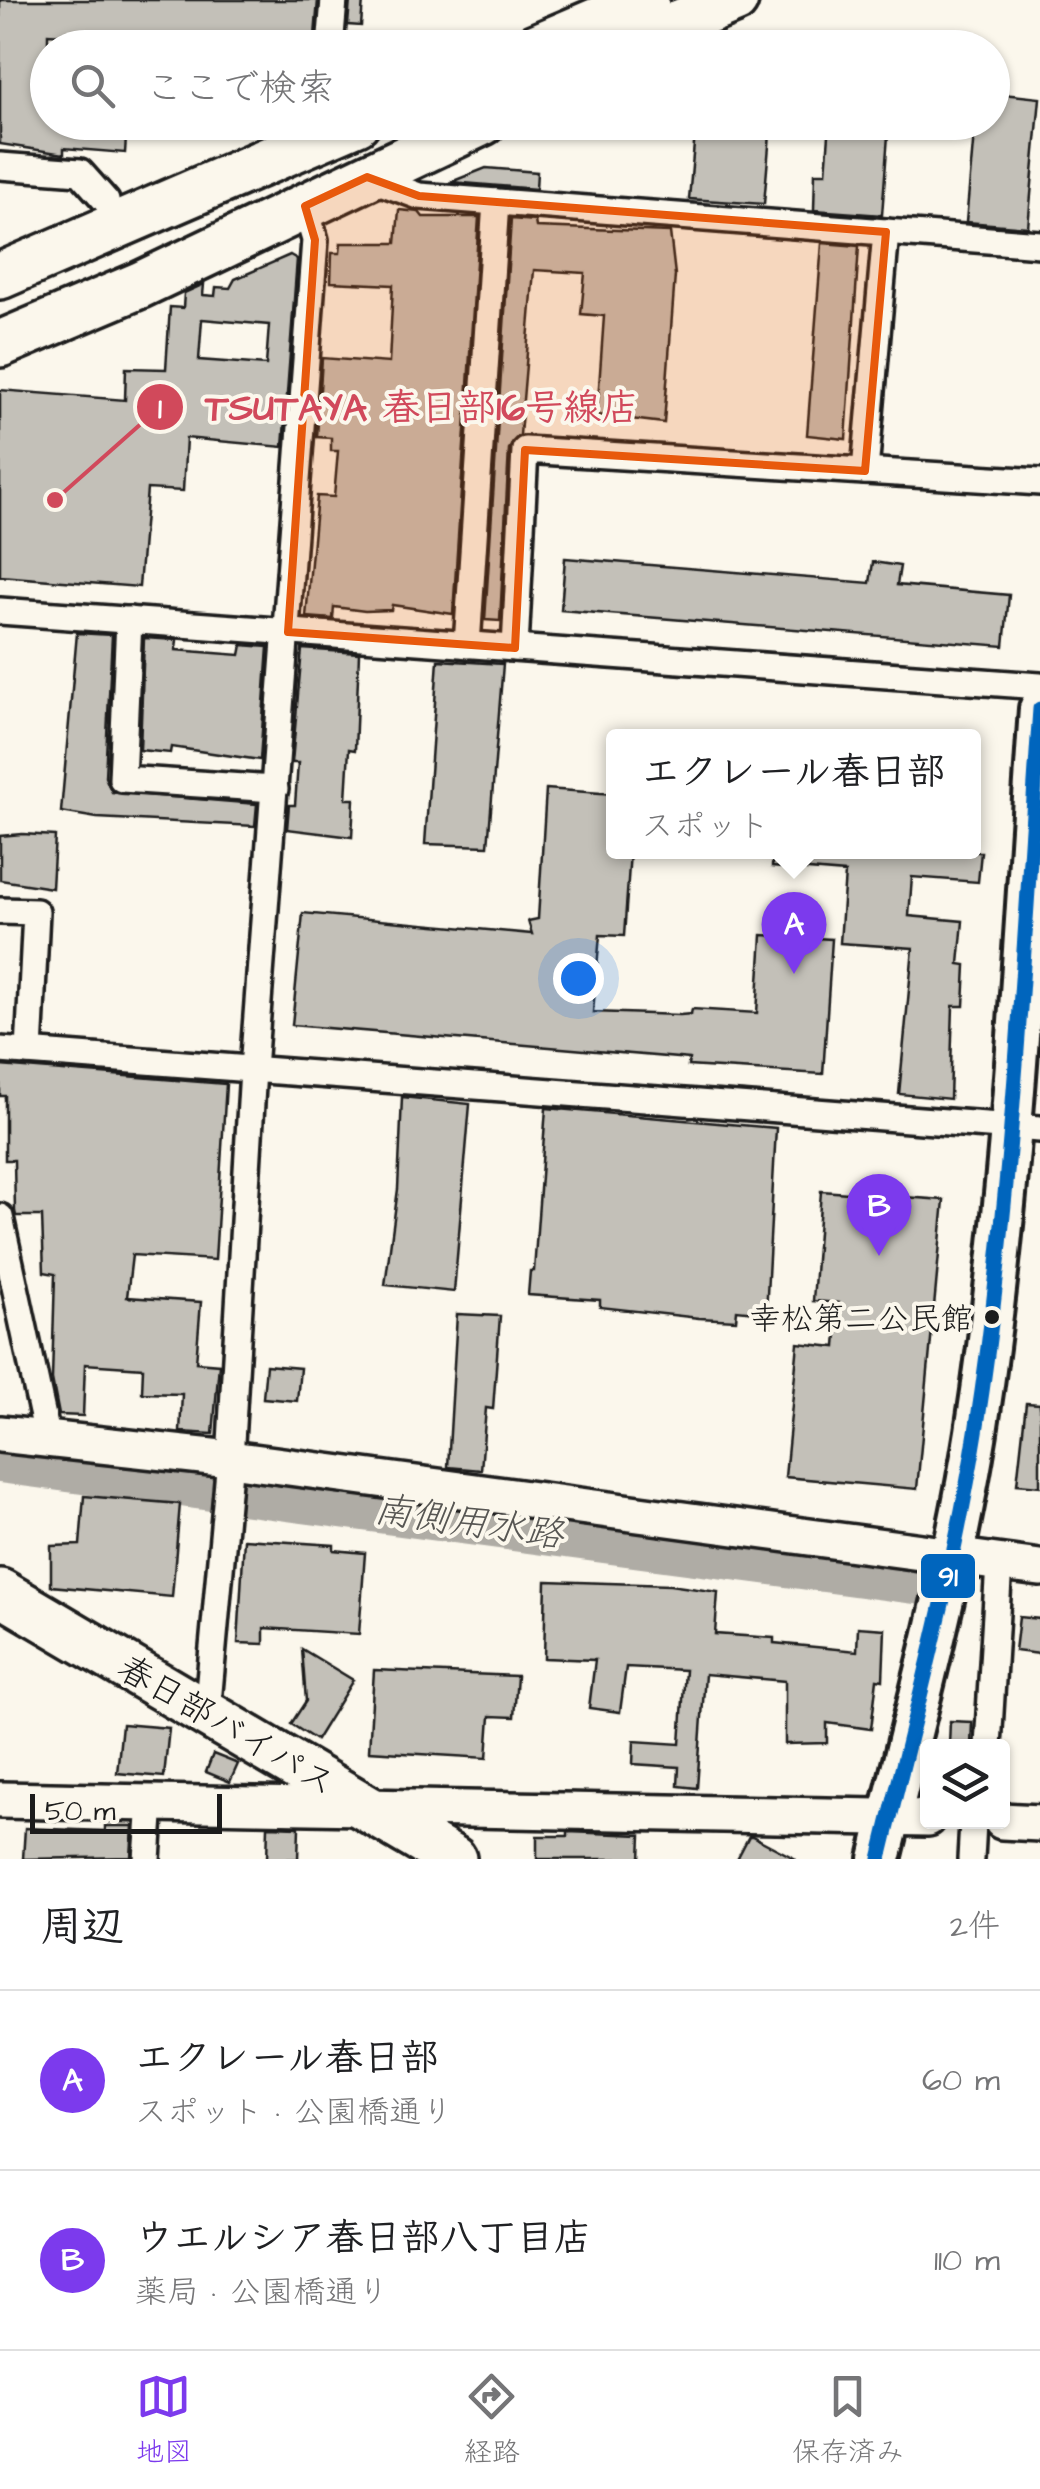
<!DOCTYPE html>
<html lang="ja">
<meta charset="utf-8">
<style>
body{margin:0;font-family:"Architects Daughter","Klee One",sans-serif;background:#f6f6f6;color:#202124}
.controls{position:absolute;right:30px;bottom:30px;display:grid;overflow:hidden;border-radius:10px;box-shadow:0 2px 8px #0004}
.controls button{width:90px;height:90px;display:grid;place-items:center;padding:0;border:0;border-bottom:2px solid #e0e0e0;background:#fff;color:#202124;font:50px sans-serif}
.scale{position:absolute;left:30px;bottom:25px;width:192px;box-sizing:border-box;padding-left:10px;border:5px solid #1c1c1c;border-top:0;font-size:28px;line-height:35px;white-space:nowrap;color:#1c1c1c;-webkit-text-stroke:8px #fbf7ec;paint-order:stroke}
.you{position:absolute;left:578px;top:978px;width:35px;height:35px;margin:-25px;border:8px solid #fff;border-radius:50%;background:#1a73e8;box-shadow:0 0 0 15px #1a73e833}
.badge{display:grid;place-items:center;width:65px;height:65px;border-radius:50%;background:#7c3aed;color:#fff;font-size:32px;font-weight:700}
.pin{position:absolute;translate:-50% -82px;filter:drop-shadow(0 2px 5px #0008)}
.pin::after{content:'';position:absolute;top:52px;width:35px;height:30px;background:inherit;clip-path:polygon(0 0,100% 0,50% 100%)}
.popup{position:absolute;left:606px;top:729px;width:375px;height:130px;box-sizing:border-box;display:grid;place-content:center;border-radius:10px;background:#fff;filter:drop-shadow(0 2px 8px #0005);font-size:32px;white-space:nowrap;color:#757577}
.popup b{font-size:38px;color:#202124}
.popup::after{content:'';position:absolute;left:50%;top:100%;margin-left:-20px;border:20px solid transparent;border-top-color:#fff}
.list{margin:0;padding:0;list-style:none}
h2{display:flex;justify-content:space-between;align-items:center;height:130px;margin:0;padding:0 40px;font-size:42px}
h2 small{font-size:32px;font-weight:400;color:#757577}
.list li{display:grid;grid-template-columns:65px 1fr auto;gap:30px;align-items:center;box-sizing:border-box;height:180px;padding:0 40px;border-top:2px solid #e0e0e0}
.list b{display:block;font-size:38px;white-space:nowrap}
.list p{margin:0;font-size:32px;white-space:nowrap;color:#757577}
.list em{font-size:32px;font-style:normal;color:#757577}
.icon{flex:none;width:55px;height:55px;fill:none;stroke:currentColor;stroke-width:2;stroke-linecap:round;stroke-linejoin:round}
.map{position:relative;flex:none;width:1040px;height:1859px;overflow:hidden}
.search{position:absolute;background:#fff;box-shadow:0 2px 8px #0004;left:30px;right:30px;top:30px;height:110px;display:flex;align-items:center;gap:25px;box-sizing:border-box;padding:0 35px;border-radius:55px;color:#757577;font-size:38px}
.sheet{height:490px;background:#fff}
nav{display:flex;justify-content:space-around;align-items:center;box-sizing:border-box;height:140px;border-top:2px solid #e0e0e0;background:#fff;font-size:28px;color:#757577}
nav a{display:grid;justify-items:center;gap:5px}
nav .on{color:#7c3aed}
.map>svg:first-child{display:block}
</style>
<div class="map">
<svg width="1040" height="1859" viewBox="0 0 1040 1859">
<rect width="100%" height="100%" fill="#fbf7ec"/>
<filter id="ink" filterUnits="userSpaceOnUse"><feTurbulence type="fractalNoise" baseFrequency=".01" numOctaves="2"/><feDisplacementMap in="SourceGraphic" scale="20" xChannelSelector="R" yChannelSelector="G"/><feConvolveMatrix kernelMatrix="1 2 1 2 8 2 1 2 1" color-interpolation-filters="sRGB"/></filter>
<g filter="url(#ink)">
<g fill="none" stroke-linecap="round" stroke-linejoin="round">
<!-- river -->
<path stroke="#afaca5" stroke-width="48" d="M0,1459L938,1583"/>
</g>
<!-- building -->
<g fill="#c3c0b8" stroke="#1c1c1c" stroke-width="2.5" fill-rule="evenodd">
<path d="M0,0H318L314,48H126L95,43V37L48,34V122H127L125,153L64,148V154L0,144Z"/>
<path d="M350,0H363L361,26L348,25Z"/>
<path d="M992,93L1040,98L1028,227L966,222L975,122H992Z"/>
<path d="M696,122H771L764,204L689,199Z"/>
<path d="M830,122H889L882,215L814,210L815,173H826Z"/>
<path d="M486,168L537,172L536,189L451,182Z"/>
<path d="M399,210L419,212L423,217H479L453,614L392,605L391,610L365,611L334,607L333,619L306,617L317,496L334,497L338,451H331V438L317,437L322,358L389,363L393,285L331,282L332,253H340L341,243H396Z"/>
<path d="M511,219L535,221L536,227L670,232L675,275L664,423L597,415L604,316L581,314L585,273L534,270L520,435L509,449L500,621L485,620Z"/>
<path d="M822,243L859,246L846,439L807,435Z"/>
<path d="M290,255L297,259L283,447L186,438L183,491L147,489L139,587L0,576V390L125,400L126,368L166,369L170,307L183,308L184,293L204,284L203,295L215,296L216,287L230,288L235,279ZM202,319L269,325L266,365L199,360Z"/>
<path d="M565,558L870,583L873,562L900,566L897,585L1009,595L1004,646L561,610Z"/>
<path d="M77,633L112,635L105,777L112,792L257,804L255,826L97,818L61,812Z"/>
<path d="M144,638L177,640L176,650L240,655L242,645L268,647L260,760L171,747L170,753L140,750Z"/>
<path d="M302,649L359,653L355,750L349,749L346,799H354L352,837L287,829L289,805H295L298,763H292Z"/>
<path d="M438,660L503,664L488,846L425,844Z"/>
<path d="M546,789L614,794V852H630L624,936L600,935L593,1012L680,1015L691,1014L692,1009L757,1013L762,935L832,939L823,1074L688,1066L689,1059L292,1025L303,913L532,934L528,921L538,919Z"/>
<path d="M22,834L55,836L52,888L0,880V836Z"/>
<path d="M773,852H981L978,882L912,877L909,916L963,921L959,964L966,965L964,1006H953L950,1099L899,1094L913,948L840,943L845,873L772,867Z"/>
<path d="M0,1066L226,1084L215,1260L132,1255L127,1297L201,1302L196,1362L219,1364L213,1434L180,1432L182,1394L142,1393L143,1368L85,1364L83,1416L59,1415L52,1379L55,1274L44,1272L42,1216H16L15,1211L14,1160H5V1096H0Z"/>
<path d="M402,1097L470,1104L454,1292L385,1285L398,1189Z"/>
<path d="M546,1108L776,1128L766,1313L737,1310L736,1320L699,1318L600,1307V1300L528,1295L530,1271H534Z"/>
<path d="M821,1191L944,1200L917,1489L785,1477L798,1343L836,1347L839,1303L813,1301Z"/>
<path d="M457,1314L500,1316L493,1409L486,1408L481,1470L448,1467Z"/>
<path d="M266,1365L300,1368L297,1401L263,1398Z"/>
<path d="M1026,1403L1040,1404V1486L1017,1484Z"/>
<path d="M84,1496L180,1504L172,1597L51,1586V1546L80,1545Z"/>
<path d="M244,1539L334,1545V1550L365,1553L359,1634L264,1628V1644L238,1643Z"/>
<path d="M546,1581L670,1585L718,1592L715,1634L774,1638V1643L857,1651L858,1627L885,1629L883,1680L877,1679L871,1729L827,1723V1743L785,1744V1681L705,1674L697,1788L678,1786L679,1767L633,1764L634,1741L680,1744L685,1670L626,1667L620,1712L589,1708L595,1660L544,1658Z"/>
<path d="M1019,1617L1040,1619V1654L1015,1651Z"/>
<path d="M302,1649L353,1680L316,1740L291,1724L306,1701Z"/>
<path d="M374,1670L517,1676L514,1717L490,1716L487,1758L369,1751Z"/>
<path d="M950,1721L972,1722L971,1746H949Z"/>
<path d="M122,1724L169,1728L164,1777L117,1773Z"/>
<path d="M213,1754L238,1764L230,1782L206,1772Z"/>
<path d="M105,1826H133L131,1857L23,1859L25,1828L105,1831Z"/>
<path d="M268,1826L299,1827L298,1859H267Z"/>
<path d="M568,1832L641,1835L640,1859H537V1836H568Z"/>
<path d="M749,1836H752L796,1859H737Z"/>
</g>
<g fill="none" stroke-linecap="round" stroke-linejoin="round">
<defs>
<g id="street">
<path d="M330,48L334,0"/>
<path d="M0,166L80,172L106,201"/>
<path d="M367,177L419,196L1040,244"/>
<path d="M865,471L886,232"/>
<path d="M0,611L1040,686"/>
<path d="M129,620L122,779L275,789"/>
<path d="M467,645L496,202"/>
<path d="M515,648L525,450L1040,482"/>
<path d="M0,911L36,912L29,1052"/>
<path d="M0,1050L1040,1129"/>
<path d="M0,1217L48,1440"/>
<path d="M207,1714L230,1459L253,1069L315,240L305,206"/>
<path d="M988,1746L999,1564"/>
<path d="M147,1859L151,1802"/>
<path d="M971,1859L973,1822"/>
</g>
<g id="secondary">
<path d="M0,1434L230,1459L1040,1568"/>
<path d="M0,1800L928,1818"/>
<path d="M1002,1821L1040,1823"/>
</g>
<path id="primary" d="M880,1859C914,1717 953,1576 976,1432C1013,1193 1023,950 1040,709"/>
<g id="highway">
<path d="M534,48L646,0"/>
<path d="M619,48L735,0"/>
<path d="M0,276L357,122"/>
<path d="M0,344L140,285L483,122"/>
<path d="M0,1592L453,1859"/>
</g>
</defs>
<!-- street casing -->
<use href="#street" stroke="#1c1c1c" stroke-width="32"/>
<!-- secondary casing -->
<use href="#secondary" stroke="#1c1c1c" stroke-width="42"/>
<!-- primary casing -->
<use href="#primary" stroke="#1c1c1c" stroke-width="48"/>
<!-- highway casing -->
<use href="#highway" stroke="#1c1c1c" stroke-width="52"/>
<!-- street -->
<use href="#street" stroke="#fbf7ec" stroke-width="25"/>
<!-- secondary -->
<use href="#secondary" stroke="#fbf7ec" stroke-width="35"/>
<!-- primary -->
<use href="#primary" stroke="#fbf7ec" stroke-width="40"/>
<!-- highway -->
<use href="#highway" stroke="#fbf7ec" stroke-width="45"/>
<defs>
<path id="bus-1" d="M880,1859C914,1717 953,1576 976,1432C1013,1193 1023,950 1040,709"/>
</defs>
<!-- bus-1 casing -->
<use href="#bus-1" stroke="#fbf7ec" stroke-width="22"/>
<!-- bus-1 -->
<use href="#bus-1" stroke="#0065bd" stroke-width="15"/>
</g>
</g>
<!-- marked area -->
<path fill="#e8590c" fill-opacity="0.2" stroke="#e8590c" stroke-width="8" stroke-linejoin="round" d="M367,177L419,196L886,232L865,471L525,450L515,648L288,632L315,240L305,206Z"/>
<!-- markers -->
<circle fill="#1c1c1c" stroke="#fbf7ec" stroke-width="4" cx="992" cy="1317" r="9"/>
<g text-anchor="middle" stroke-width="8" stroke-linejoin="round" paint-order="stroke">
<!-- bus labels -->
<g font-size="32" fill="#1c1c1c" stroke="#fbf7ec" text-anchor="end">
<text x="973" y="1329">幸松第二公民館</text>
</g>
<!-- street labels -->
<g font-size="35" fill="#1c1c1c" stroke="#fbf7ec">
<text transform="translate(227 1725) rotate(30)" y="12">春日部バイパス</text>
</g>
<!-- water labels -->
<g font-size="38" font-style="italic" fill="#575653" stroke="#fbf7ec">
<text transform="translate(469 1521) rotate(8)" y="13">南側用水路</text>
</g>
</g>
<!-- callouts -->
<path fill="none" stroke="#d1495b" stroke-width="4" d="M55 500L160 407"/>
<g fill="#d1495b" stroke="#fbf7ec" stroke-width="4">
<circle cx="55" cy="500" r="10"/>
<circle cx="160" cy="407" r="25"/>
</g>
<g font-size="30" text-anchor="middle" font-weight="bold" fill="#fff">
<text x="160" y="418">1</text>
</g>
<g font-size="38" text-anchor="middle" font-weight="bold" fill="#d1495b" stroke="#fbf7ec" stroke-width="8" stroke-linejoin="round" paint-order="stroke">
<text x="422" y="420">TSUTAYA 春日部16号線店</text>
</g>
<rect stroke="#fbf7ec" stroke-width="4" x="919" y="1552" width="58" height="48" rx="10" fill="#0065bd"/>
<g font-size="28" text-anchor="middle" font-weight="bold" fill="#fff">
<text x="948" y="1586">91</text>
</g>
</svg>
<div class="controls">
<button><svg class="icon" aria-label="layers" viewBox="0 0 24 24"><path d="M12 4l9 5-9 5-9-5zM3 14l9 5 9-5"/></svg></button>
</div>
<div class="scale">50 m</div>
<div class="you"></div>
<div class="pin badge" style="left:794px;top:974px">A</div>
<div class="popup"><b>エクレール春日部</b>スポット</div>
<div class="pin badge" style="left:879px;top:1256px">B</div>
<div class="search"><svg class="icon" aria-label="search" viewBox="0 0 24 24"><circle cx="10" cy="10" r="6"/><path d="M15 15l6 6"/></svg>ここで検索</div>
</div>
<section class="sheet">
<h2>周辺<small>2件</small></h2>
<ul class="list">
<li><span class="badge">A</span><div><b>エクレール春日部</b><p>スポット · 公園橋通り</p></div><em>60 m</em></li>
<li><span class="badge">B</span><div><b>ウエルシア春日部八丁目店</b><p>薬局 · 公園橋通り</p></div><em>110 m</em></li>
</ul>
</section>
<nav>
<a class="on"><svg class="icon" aria-label="map" viewBox="0 0 24 24"><path d="M3 6l6-2 6 2 6-2v14l-6 2-6-2-6 2zM9 4v14M15 6v14"/></svg>地図</a>
<a><svg class="icon" aria-label="directions" viewBox="0 0 24 24"><path d="M12 3l9 9-9 9-9-9zM9 14v-3h6M13 9l2 2-2 2"/></svg>経路</a>
<a><svg class="icon" aria-label="saved" viewBox="0 0 24 24"><path d="M7 4h10v16l-5-4-5 4z"/></svg>保存済み</a>
</nav>
